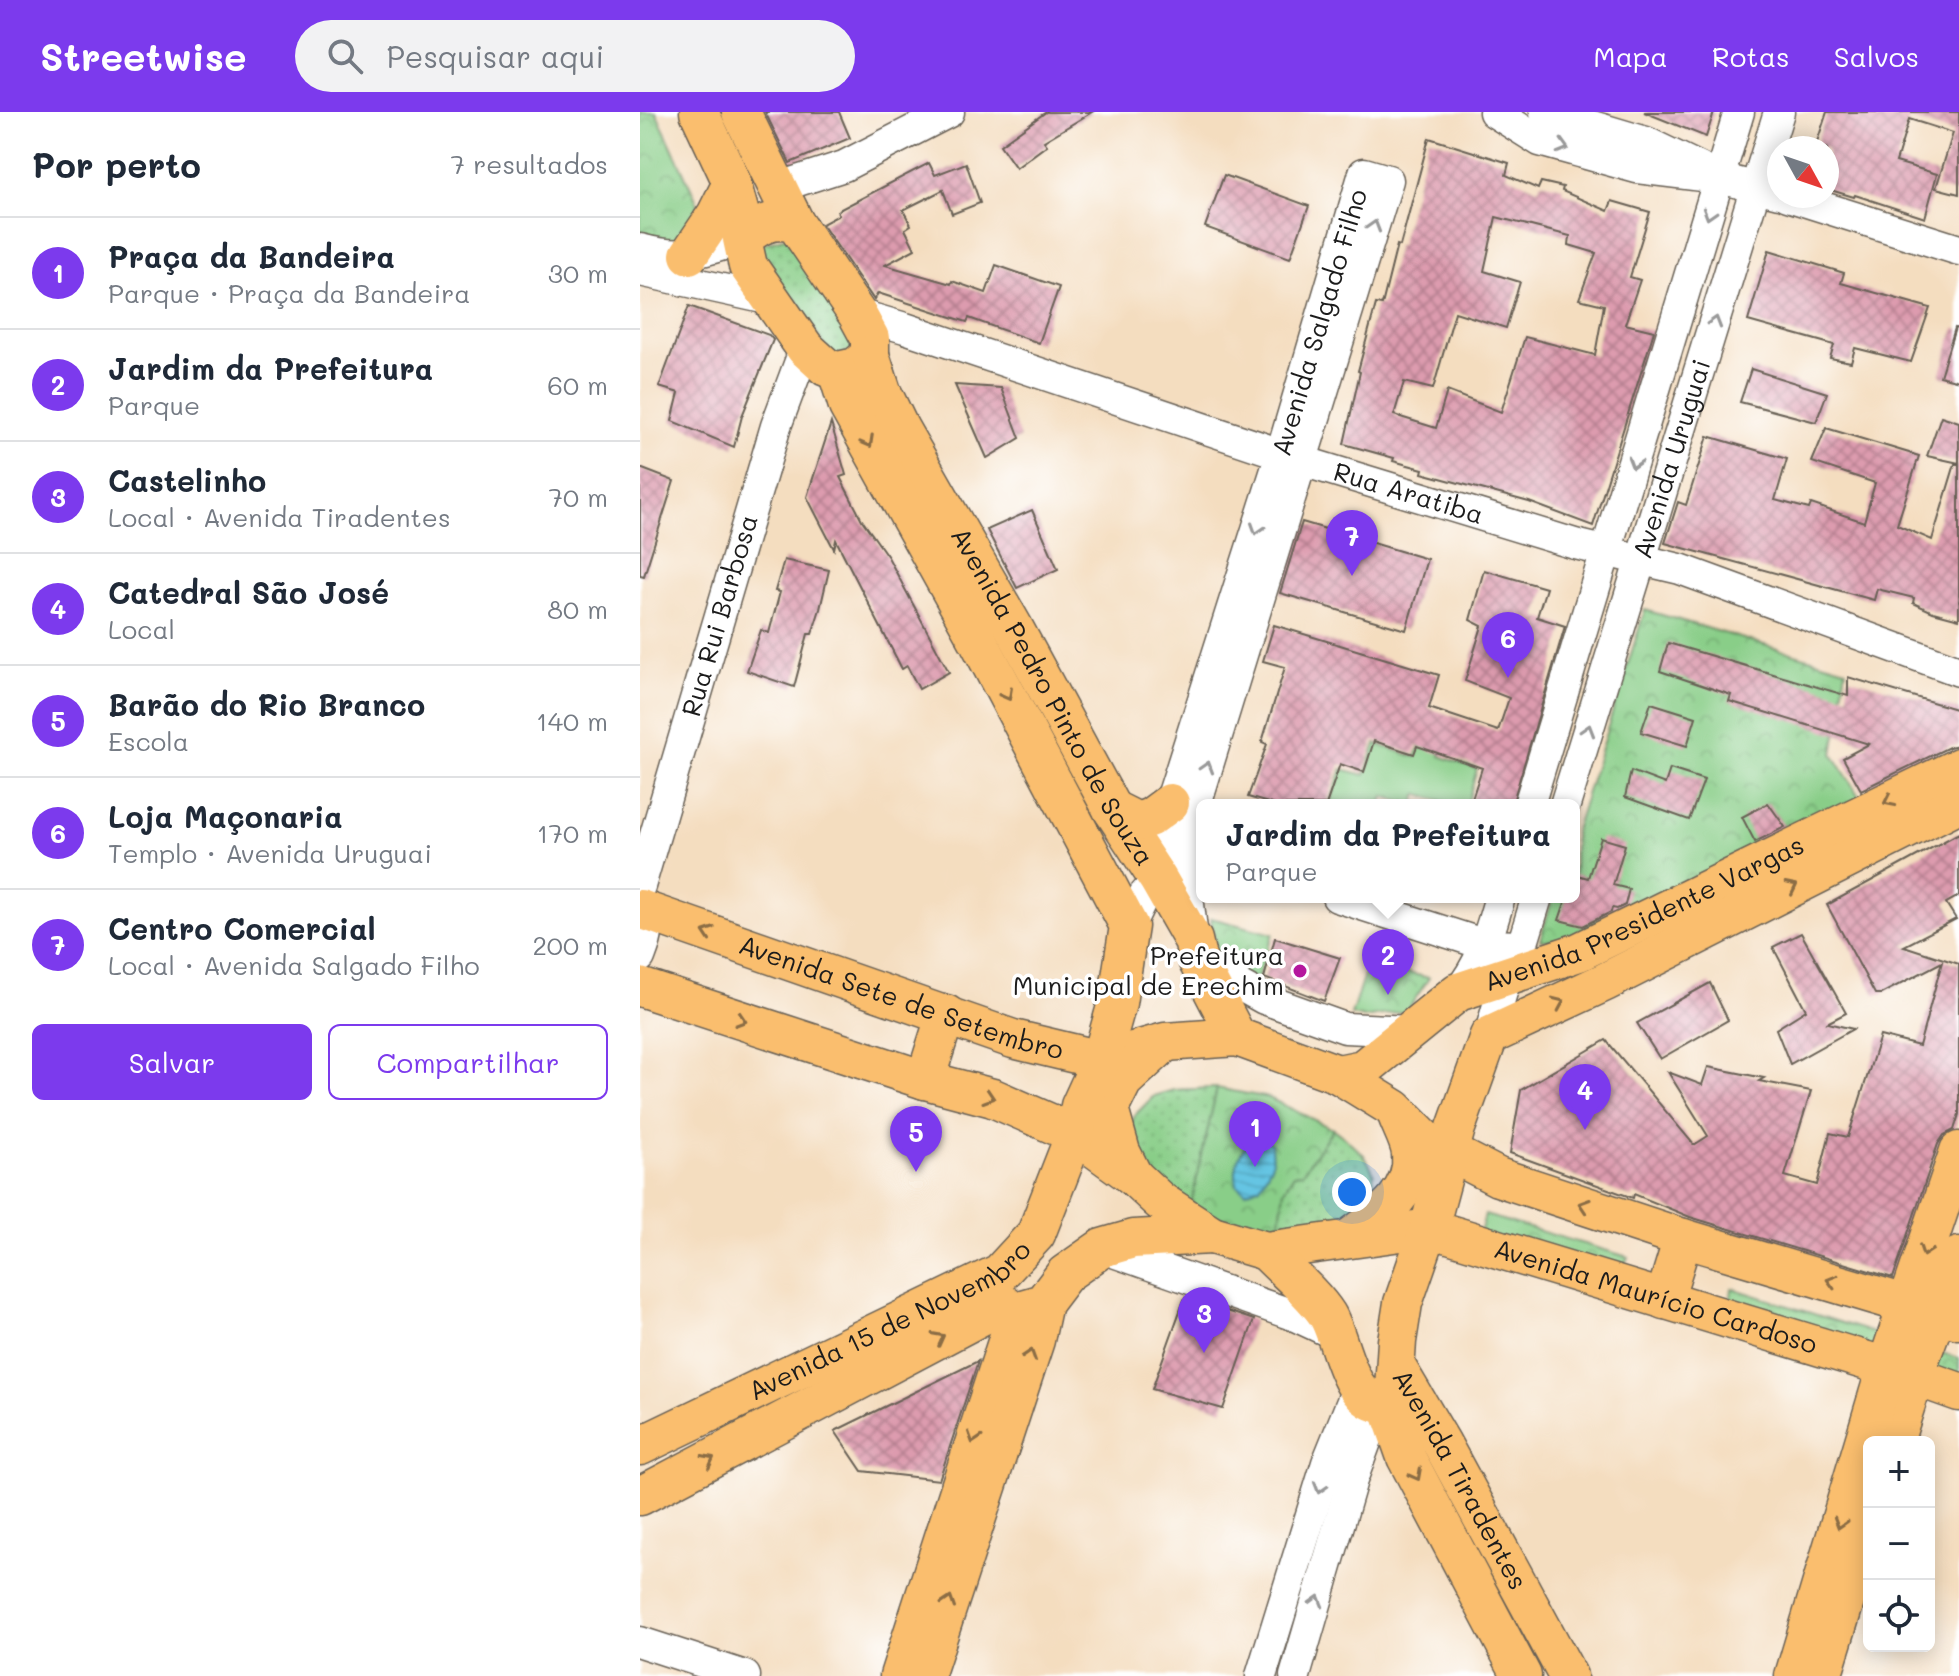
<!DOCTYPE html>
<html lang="pt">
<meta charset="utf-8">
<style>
body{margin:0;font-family:Mali,sans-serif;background:#f2f2f3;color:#1f2937}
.controls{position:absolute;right:24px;bottom:24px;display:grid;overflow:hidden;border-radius:12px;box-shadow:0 4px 20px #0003}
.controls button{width:72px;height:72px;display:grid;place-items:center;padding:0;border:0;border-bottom:2px solid #e0e1e3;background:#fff;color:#1f2937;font:40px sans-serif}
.compass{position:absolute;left:1127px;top:24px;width:72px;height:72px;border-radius:50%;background:#fff;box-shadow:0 4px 20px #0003;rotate:130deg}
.you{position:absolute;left:712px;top:1080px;width:28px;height:28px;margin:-20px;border:6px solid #fff;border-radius:50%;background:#1a73e8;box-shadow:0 0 0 12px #1a73e833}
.badge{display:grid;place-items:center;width:52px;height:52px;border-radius:50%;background:#7c3aed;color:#fff;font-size:26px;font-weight:700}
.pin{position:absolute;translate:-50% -66px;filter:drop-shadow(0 2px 4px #0008)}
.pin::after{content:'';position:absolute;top:42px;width:28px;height:24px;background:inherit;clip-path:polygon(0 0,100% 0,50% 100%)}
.popup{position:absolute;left:556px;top:687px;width:384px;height:104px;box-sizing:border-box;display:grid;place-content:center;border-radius:12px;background:#fff;filter:drop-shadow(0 2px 6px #0005);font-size:26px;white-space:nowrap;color:#747a83}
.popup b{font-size:30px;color:#1f2937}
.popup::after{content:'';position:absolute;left:50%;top:100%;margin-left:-16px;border:16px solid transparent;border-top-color:#fff}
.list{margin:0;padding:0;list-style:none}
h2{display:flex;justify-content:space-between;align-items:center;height:104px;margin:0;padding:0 32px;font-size:34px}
h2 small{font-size:26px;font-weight:400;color:#747a83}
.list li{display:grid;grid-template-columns:52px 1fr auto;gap:24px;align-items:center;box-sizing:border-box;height:112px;padding:0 32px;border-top:2px solid #e0e1e3}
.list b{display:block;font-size:30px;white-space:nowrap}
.list p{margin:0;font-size:26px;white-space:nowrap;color:#747a83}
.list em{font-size:26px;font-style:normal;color:#747a83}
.actions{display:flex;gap:16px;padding:24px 32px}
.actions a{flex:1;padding:18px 0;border:2px solid #7c3aed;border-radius:12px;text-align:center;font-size:28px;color:#7c3aed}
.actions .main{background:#7c3aed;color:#fff}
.icon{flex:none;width:44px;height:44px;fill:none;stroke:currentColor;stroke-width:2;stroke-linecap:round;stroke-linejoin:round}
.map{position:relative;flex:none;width:1319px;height:1564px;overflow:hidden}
header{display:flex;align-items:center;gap:48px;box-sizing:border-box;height:112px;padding:0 40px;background:#7c3aed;color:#fff}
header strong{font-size:38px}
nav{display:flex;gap:44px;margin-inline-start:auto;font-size:28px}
.search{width:560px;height:72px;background:#f2f2f3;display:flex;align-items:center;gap:20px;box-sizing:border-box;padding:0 28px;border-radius:44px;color:#747a83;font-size:30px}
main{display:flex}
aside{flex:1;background:#fff}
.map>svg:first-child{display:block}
</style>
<header>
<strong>Streetwise</strong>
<div class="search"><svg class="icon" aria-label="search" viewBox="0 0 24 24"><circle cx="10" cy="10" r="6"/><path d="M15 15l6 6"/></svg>Pesquisar aqui</div>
<nav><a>Mapa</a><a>Rotas</a><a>Salvos</a></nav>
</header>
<main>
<aside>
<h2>Por perto<small>7 resultados</small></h2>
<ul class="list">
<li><span class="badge">1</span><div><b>Praça da Bandeira</b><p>Parque · Praça da Bandeira</p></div><em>30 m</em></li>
<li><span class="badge">2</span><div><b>Jardim da Prefeitura</b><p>Parque</p></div><em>60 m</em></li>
<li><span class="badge">3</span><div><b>Castelinho</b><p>Local · Avenida Tiradentes</p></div><em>70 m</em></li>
<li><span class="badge">4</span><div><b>Catedral São José</b><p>Local</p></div><em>80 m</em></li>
<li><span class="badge">5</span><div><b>Barão do Rio Branco</b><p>Escola</p></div><em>140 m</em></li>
<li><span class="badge">6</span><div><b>Loja Maçonaria</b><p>Templo · Avenida Uruguai</p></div><em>170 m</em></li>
<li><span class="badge">7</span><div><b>Centro Comercial</b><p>Local · Avenida Salgado Filho</p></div><em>200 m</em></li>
</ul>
<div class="actions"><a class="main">Salvar</a><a>Compartilhar</a></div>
</aside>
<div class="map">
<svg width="1319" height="1564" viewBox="0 0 1319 1564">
<defs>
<pattern id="park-crowns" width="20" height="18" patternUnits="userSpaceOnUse" patternTransform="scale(2)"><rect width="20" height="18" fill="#89ce88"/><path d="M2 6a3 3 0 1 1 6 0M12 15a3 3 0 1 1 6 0" fill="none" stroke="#76b075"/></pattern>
<pattern id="garden-dots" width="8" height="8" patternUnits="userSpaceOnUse" patternTransform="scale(2)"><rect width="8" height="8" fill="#89ce88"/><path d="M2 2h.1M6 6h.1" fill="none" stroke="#76b075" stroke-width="1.8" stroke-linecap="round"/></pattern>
<pattern id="water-rules" width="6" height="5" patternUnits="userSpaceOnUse" patternTransform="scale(2)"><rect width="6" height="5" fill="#65c5e3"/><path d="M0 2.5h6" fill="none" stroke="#57a9c2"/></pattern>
<pattern id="building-cross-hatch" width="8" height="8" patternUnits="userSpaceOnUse" patternTransform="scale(2)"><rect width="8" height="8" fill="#dd9baf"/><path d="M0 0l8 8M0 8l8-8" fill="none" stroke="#b27e8e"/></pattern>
</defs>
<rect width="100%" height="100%" fill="#fff"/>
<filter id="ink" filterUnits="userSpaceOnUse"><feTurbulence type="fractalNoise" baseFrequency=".0125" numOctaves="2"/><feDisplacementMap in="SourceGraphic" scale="16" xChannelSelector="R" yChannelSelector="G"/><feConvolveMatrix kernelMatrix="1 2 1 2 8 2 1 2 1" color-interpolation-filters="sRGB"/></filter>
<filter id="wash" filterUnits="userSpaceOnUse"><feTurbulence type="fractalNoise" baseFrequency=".006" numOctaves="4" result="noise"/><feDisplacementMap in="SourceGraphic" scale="32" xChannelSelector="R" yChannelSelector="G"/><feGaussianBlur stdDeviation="1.8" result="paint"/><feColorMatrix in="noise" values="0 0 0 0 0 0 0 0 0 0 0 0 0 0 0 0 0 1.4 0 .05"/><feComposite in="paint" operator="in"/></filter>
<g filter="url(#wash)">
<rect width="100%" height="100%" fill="#f4ddbf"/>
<!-- grass -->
<path fill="#89ce88" stroke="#527552" stroke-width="2" d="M785,619L805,625L800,644L837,657L827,693H816L778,682L774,693L744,684L741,693H689L702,657L725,663L736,632L776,645Z"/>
<!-- park -->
<g fill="url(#park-crowns)" stroke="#527552" stroke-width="2">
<path d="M0,0H16L58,92L57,119L26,135L0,134Z"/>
<path d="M1005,498L1206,557L1193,642L1222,689L934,830L900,828L913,785H934V721Z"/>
<path d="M571,806L633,822L615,873L594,867L576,842Z"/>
<path d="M728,851L789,866L767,899L724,906L711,903Z"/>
<path d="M577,976L629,986L693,1017L724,1043L735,1062L638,1123L550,1097L495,1003L514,984L534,978Z"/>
<path d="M845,1103L988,1145L978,1168L839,1124Z"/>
<path d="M1092,1176L1243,1224L1232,1242L1090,1193Z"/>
<path d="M1288,1237L1319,1246V1276L1281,1263Z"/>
</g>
<!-- garden -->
<g fill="url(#garden-dots)" stroke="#527552" stroke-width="2">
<path d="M147,125L223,233L192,247L159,191L121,162L115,134Z"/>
<path d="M577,976L550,1097L492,1048V1010L495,1003L514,984L534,978Z"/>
<path d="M693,1017C730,1043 748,1065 722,1108L638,1123L644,1078L654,1062L662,1061Z"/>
</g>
<!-- water -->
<path fill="url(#water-rules)" stroke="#407080" stroke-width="2" d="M617,1025L625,1027L631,1032L632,1052L620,1074L606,1080L597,1073C593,1054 599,1035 617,1025Z"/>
<g id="blocks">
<!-- building -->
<g fill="url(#building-cross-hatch)" fill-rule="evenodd">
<path d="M125,0H199L210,26L150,51Z"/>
<path d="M406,0H452L404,29L407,33L376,56L360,33Z"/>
<path d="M1004,0H1074L1066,25Z"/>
<path d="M1187,0H1319V82L1296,76L1313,21L1269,7L1256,50L1297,62L1285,106L1215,83L1214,85L1187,77V36H1175Z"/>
<path d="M789,26L869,51L866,63L898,77L901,70L923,75L922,79L968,99L972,89L1010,100L990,165L1000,168L985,212L1014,219L953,414L889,390L782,361L783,357L753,349L754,346L704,332L720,260L718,259L736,192L742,193L757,133L760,134ZM856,105L930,124L929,133L956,141L939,187L964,193L955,243L885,225L861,300L807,279L796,316L754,303L764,270L793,277L815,200L866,216L880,170L844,159Z"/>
<path d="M289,51L295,63L326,51L340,91L312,102L303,78L263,98L271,113L265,117L275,137L245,153L311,172L312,169L346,181L356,153L419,175L399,231L329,206L327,210L238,181L234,188L182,112L199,103L197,99Z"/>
<path d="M584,63L669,94L650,146L565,115Z"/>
<path d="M1129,138L1204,161L1201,171L1290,196L1271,250L1215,236L1211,250L1190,246L1194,233L1108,209Z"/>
<path d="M49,194L129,223L133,228L102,304L94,335L32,309L39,281L19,275Z"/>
<path d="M1315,216L1319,217V269L1300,264Z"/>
<path d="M1111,257L1187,281L1176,310L1100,290Z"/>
<path d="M315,273L361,276L380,326L347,346Z"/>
<path d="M1301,304L1319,310V351L1287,344Z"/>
<path d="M191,311L206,363L200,365L222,408L248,445L309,560L279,577L267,554L262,557L196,428L194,437L167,385Z"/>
<path d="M1186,316L1279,344L1257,413L1292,428L1315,352H1319V507L1293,500L1273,491L1274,486L1237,477L1234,488L1025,431L1038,390L1046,393L1068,324L1147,347L1135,388L1169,397L1171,392L1224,410L1235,371L1172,350Z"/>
<path d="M0,356L34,369L4,464L0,463Z"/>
<path d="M392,398L418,457L377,476L347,418Z"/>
<path d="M662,410L787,447L766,518L640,481Z"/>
<path d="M144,448L189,458L180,497L172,522H168L154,575L107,559L121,518L129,521L140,480L135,479Z"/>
<path d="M844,458L906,476L897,505L925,514L872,693H830L842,656L777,634L774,642L734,629L724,660L700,652L686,693H635L608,685L627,632L622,630L645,555L623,549L634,513L799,563L789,596L858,619L869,586L825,569L842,514L830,508Z"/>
<path d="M1028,531L1208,584V565L1319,598V633L1309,635L1221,678L1203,646L1229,632L1089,589L1091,583L1020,559Z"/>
<path d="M1011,591L1056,605L1047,634L1001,620Z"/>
<path d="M1030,657L1064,668L1049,708L985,685L991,659L1025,672Z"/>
<path d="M1128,691L1145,715L1115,730L1102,705Z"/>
<path d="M1319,721V784L1306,791L1316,807L1264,834L1319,852V1002L1314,1018L1304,1023L1298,1032L1253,1166L1050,1105L994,1082L993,1086L870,1041L881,978L966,928L1054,1033L1068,1024L1028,960L1062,973L1068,955L1124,966L1119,969L1171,979L1145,1064L1177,1073L1190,1021L1208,1025L1240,924L1279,934L1302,850L1241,882H1235L1187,793Z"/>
<path d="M961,726L985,733L973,773L989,777L985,793L977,797L972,796L971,800L943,814L919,808L927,785H934V762L948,766Z"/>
<path d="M1161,821L1206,901L1187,911L1213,917L1150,952L1136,917L1166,898L1133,835Z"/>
<path d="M635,826L700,846L684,889L624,866Z"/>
<path d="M1070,871L1088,908L1020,947L997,911Z"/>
<path d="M545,1185L614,1208L583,1297L512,1277Z"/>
<path d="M338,1249L299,1368L222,1359L195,1319Z"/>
</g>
</g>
</g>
<g filter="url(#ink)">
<use href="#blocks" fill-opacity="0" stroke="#686055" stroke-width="2"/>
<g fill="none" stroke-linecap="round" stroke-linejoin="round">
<defs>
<g id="minor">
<path d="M854,0L900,29L997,56L1079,66L1139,81"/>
<path d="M905,0L1006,30L1060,56"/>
<path d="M139,75L204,54L309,0"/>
<path d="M1148,84L1319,138"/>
<path d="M0,137C44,149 60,140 102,127"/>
<path d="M0,159L132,188"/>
<path id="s1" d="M217,202L265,216L662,349L935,432L1040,457L1319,559"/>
<path d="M889,693L1099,0"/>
<path id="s2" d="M925,693L1139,0"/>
<path id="s3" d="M0,774L136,314L165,236"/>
<path d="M697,785L846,833L882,834"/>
<path d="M0,803C12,817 6,829 0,845"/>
<path id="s4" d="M489,814L504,783L518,767L530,691L641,342L724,61L748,68L549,715L545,758L552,818"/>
<path d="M558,850L624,887L705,916L771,919"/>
<path d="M818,880C843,849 849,822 860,785"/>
<path d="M849,924L867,863L882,834L897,785"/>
<path d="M462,1136L653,1203L698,1224"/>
<path d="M0,1530L105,1564"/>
<path d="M621,1564L687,1351L717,1277"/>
<path d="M655,1564L712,1368L740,1291"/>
</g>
<g id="major">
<path d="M59,0L90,66L102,109V127L108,154L165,236L186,255L197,259L216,255L230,243V226L217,202L155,111C132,106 120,112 102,127"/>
<path d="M101,0L155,111"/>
<path d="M49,143L76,103L92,71"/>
<path id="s5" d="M230,243L242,280L260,317L374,516L472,697L518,767L553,828L558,850L597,925"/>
<path d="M472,697L498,710L511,705L530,691"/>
<path id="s6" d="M0,797L373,927L461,948L525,930L597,925L698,962L755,997L786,1028L858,1065L1043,1126L1319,1208"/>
<path id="s7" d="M0,875L285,968L353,986L435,1022L493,1064L520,1089L572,1123L626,1139L789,1116L1260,1259L1319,1280"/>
<path id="s8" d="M698,962L723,957L818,880L939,840L1319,655"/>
<path d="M285,968L306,902"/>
<path d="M493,1064L481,1040L469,997L483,969L520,935"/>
<path d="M710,1126C737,1106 776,1081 771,1042C770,1029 760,1013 756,1000"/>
<path d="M626,1139C644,1158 673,1181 687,1203C702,1227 708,1296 747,1291L754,1277L757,1229L763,1191L789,1116L816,1016L849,924L965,870L1319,691"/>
<path d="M1024,1188L1043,1126"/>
<path d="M379,1198L403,1191L425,1162L462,1136L493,1127L572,1123"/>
<path id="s9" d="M757,1256L802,1332L928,1564"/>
<path d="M747,1291L766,1345L882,1564"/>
<path d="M1254,1330L1282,1242L1319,1144"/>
<path id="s10" d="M0,1334L360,1161L396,1122L435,1022L440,994L461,948L477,891L489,814L339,530L208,294L197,259"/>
<path d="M0,1384L364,1192"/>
<path d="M259,1564L377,1199"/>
<path d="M285,1564L395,1228L403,1191"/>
<path d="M1154,1564L1246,1256L1319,1039"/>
<path d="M1182,1564L1229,1411"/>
</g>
</defs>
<!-- minor casing -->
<use href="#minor" stroke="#686055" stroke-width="33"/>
<!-- major casing -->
<use href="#major" stroke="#686055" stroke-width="41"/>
<!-- minor -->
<use href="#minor" stroke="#fff" stroke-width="30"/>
<!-- major -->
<use href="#major" stroke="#fabe6e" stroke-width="38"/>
</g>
<!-- one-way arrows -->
<defs><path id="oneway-chevron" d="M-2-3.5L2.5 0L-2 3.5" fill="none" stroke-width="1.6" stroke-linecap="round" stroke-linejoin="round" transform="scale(2)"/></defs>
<g stroke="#999">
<use href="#oneway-chevron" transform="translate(923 35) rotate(16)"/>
<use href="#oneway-chevron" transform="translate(1069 102) rotate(107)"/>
<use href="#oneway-chevron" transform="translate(734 114) rotate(-73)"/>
<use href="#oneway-chevron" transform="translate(1075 210) rotate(-73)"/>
<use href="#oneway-chevron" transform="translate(994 351) rotate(107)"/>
<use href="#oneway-chevron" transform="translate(617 417) rotate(108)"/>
<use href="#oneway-chevron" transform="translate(948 618) rotate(-73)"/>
<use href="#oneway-chevron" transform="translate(567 655) rotate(-73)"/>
<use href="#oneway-chevron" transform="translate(680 1376) rotate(107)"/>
<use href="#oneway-chevron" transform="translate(677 1489) rotate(-74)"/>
</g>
<g stroke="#8b6d45">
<use href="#oneway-chevron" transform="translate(228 330) rotate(61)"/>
<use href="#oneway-chevron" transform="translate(367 583) rotate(62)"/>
<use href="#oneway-chevron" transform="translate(1249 689) rotate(154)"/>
<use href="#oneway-chevron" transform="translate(1152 775) rotate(-27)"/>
<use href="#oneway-chevron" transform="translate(68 821) rotate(-161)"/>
<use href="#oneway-chevron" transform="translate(919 891) rotate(-24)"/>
<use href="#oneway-chevron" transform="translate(101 908) rotate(18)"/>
<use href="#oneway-chevron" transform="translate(349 985) rotate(18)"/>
<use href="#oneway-chevron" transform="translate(944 1093) rotate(-162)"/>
<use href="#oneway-chevron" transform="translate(1285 1139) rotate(109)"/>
<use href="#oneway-chevron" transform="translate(1192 1169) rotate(-164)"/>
<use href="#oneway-chevron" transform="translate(299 1226) rotate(-28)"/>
<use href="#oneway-chevron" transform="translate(390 1243) rotate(-72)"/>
<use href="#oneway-chevron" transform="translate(334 1326) rotate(108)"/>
<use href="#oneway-chevron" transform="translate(69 1348) rotate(-28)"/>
<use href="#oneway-chevron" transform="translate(776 1363) rotate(62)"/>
<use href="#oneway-chevron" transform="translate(1200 1411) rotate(107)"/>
<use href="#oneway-chevron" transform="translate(309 1490) rotate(-72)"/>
</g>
</g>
<!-- markers -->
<circle fill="#b5179e" stroke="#fff" stroke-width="3" cx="660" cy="859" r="8"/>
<g text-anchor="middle" stroke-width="7" stroke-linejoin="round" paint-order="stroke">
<!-- street labels -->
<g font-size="26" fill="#1c1c1c" stroke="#fff">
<text dy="9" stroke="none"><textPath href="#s4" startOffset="636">Avenida Salgado Filho</textPath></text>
<text dy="9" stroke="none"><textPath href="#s2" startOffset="362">Avenida Uruguai</textPath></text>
<text dy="9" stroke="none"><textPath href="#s1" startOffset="580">Rua Aratiba</textPath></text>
<text dy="9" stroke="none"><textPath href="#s3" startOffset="282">Rua Rui Barbosa</textPath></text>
<text dy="9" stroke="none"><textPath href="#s5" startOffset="388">Avenida Pedro Pinto de Souza</textPath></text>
<text dy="9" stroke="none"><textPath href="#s8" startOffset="350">Avenida Presidente Vargas</textPath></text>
<text dy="9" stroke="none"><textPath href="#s6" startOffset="276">Avenida Sete de Setembro</textPath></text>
<text dy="9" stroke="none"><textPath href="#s7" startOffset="1088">Avenida Maurício Cardoso</textPath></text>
<text dy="9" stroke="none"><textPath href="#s10" startOffset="280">Avenida 15 de Novembro</textPath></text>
<text dy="9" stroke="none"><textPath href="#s9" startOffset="128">Avenida Tiradentes</textPath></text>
</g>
<!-- poi labels -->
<g font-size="26" fill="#1c1c1c" stroke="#fff" text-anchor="end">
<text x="644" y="853">Prefeitura<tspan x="644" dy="30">Municipal de Erechim</tspan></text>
</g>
</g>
</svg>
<div class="controls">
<button>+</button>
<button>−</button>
<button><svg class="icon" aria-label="locate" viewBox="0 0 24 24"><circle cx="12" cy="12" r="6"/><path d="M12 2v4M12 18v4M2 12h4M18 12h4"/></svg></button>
</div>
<svg class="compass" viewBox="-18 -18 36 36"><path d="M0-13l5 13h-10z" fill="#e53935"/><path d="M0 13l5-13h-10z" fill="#747a83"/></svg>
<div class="you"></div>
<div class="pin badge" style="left:615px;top:1055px">1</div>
<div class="pin badge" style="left:748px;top:883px">2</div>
<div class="popup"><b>Jardim da Prefeitura</b>Parque</div>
<div class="pin badge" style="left:564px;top:1241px">3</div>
<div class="pin badge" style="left:945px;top:1018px">4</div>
<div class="pin badge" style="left:276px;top:1060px">5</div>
<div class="pin badge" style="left:868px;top:566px">6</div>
<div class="pin badge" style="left:712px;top:464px">7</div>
</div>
</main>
